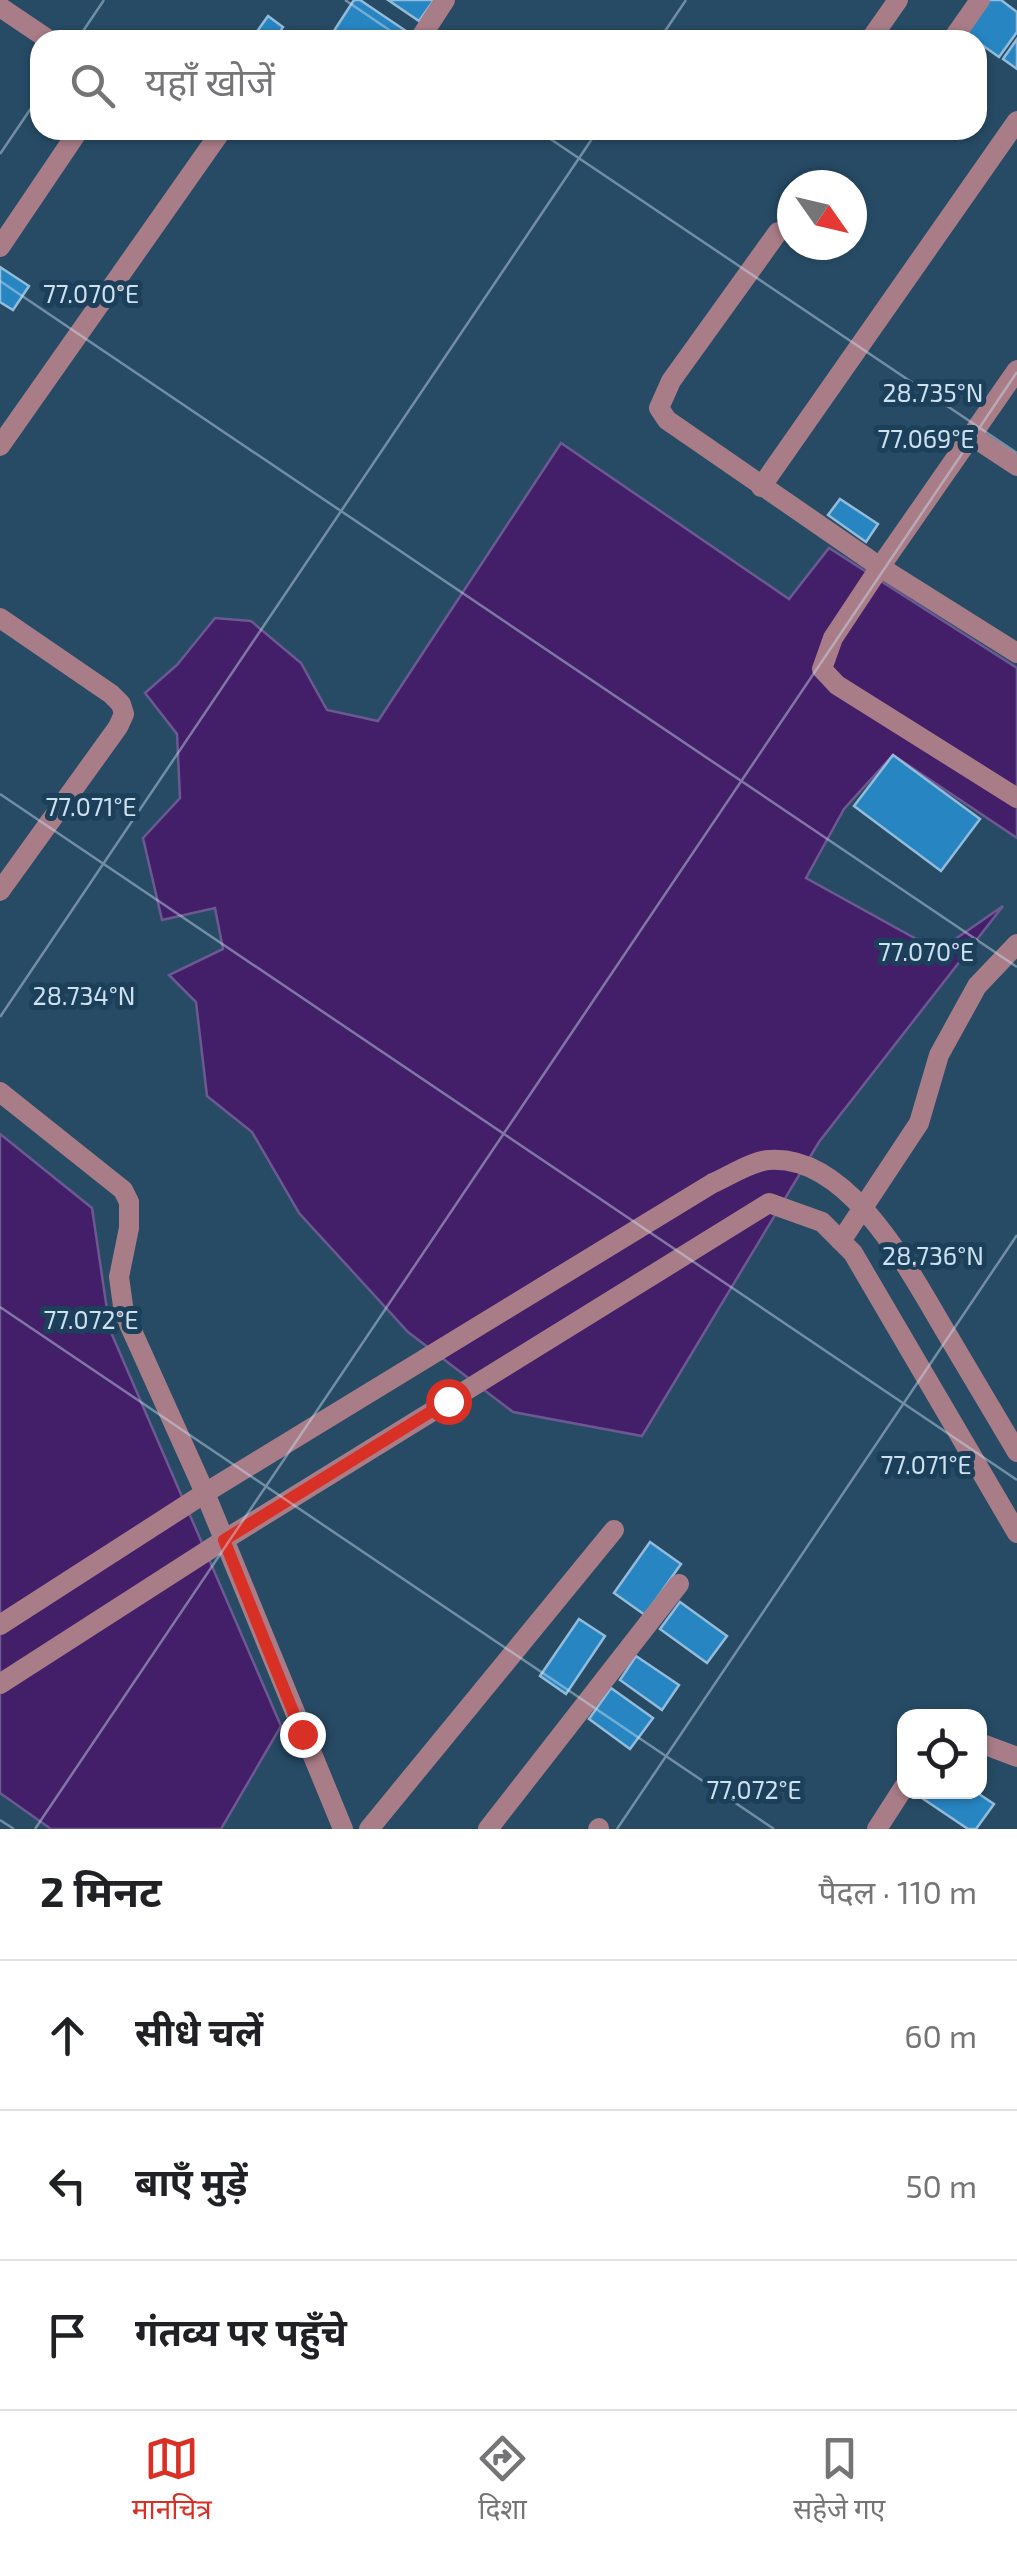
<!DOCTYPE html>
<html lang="hi">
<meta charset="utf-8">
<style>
body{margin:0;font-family:"Exo 2","Noto Sans Devanagari",sans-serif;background:#f2f2f2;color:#202124}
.controls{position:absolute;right:30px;bottom:30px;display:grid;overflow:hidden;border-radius:20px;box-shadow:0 2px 8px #0004}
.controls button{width:90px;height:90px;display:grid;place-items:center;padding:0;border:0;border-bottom:2px solid #e0e0e0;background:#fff;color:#202124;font:50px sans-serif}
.compass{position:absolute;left:777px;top:170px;width:90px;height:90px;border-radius:50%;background:#fff;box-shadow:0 2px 8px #0004;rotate:124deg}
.stop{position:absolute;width:30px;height:30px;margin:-22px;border:8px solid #d93025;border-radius:50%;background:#fff}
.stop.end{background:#d93025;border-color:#fff;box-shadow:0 2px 10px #0008}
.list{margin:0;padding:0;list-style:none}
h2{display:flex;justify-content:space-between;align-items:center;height:130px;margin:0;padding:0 40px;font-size:42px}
h2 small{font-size:32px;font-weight:400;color:#757577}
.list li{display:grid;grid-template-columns:65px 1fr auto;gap:30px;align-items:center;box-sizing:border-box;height:150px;padding:0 40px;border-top:2px solid #e0e0e0}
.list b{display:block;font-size:38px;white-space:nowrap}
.list em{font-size:32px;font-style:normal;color:#757577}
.icon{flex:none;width:55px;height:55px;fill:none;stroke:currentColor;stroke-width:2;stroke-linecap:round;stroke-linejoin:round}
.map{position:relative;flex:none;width:1017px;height:1829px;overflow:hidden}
.search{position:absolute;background:#fff;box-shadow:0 2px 8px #0004;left:30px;right:30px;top:30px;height:110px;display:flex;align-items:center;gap:25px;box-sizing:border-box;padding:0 35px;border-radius:30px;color:#757577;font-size:38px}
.sheet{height:580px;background:#fff}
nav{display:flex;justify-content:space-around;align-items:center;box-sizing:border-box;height:140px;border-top:2px solid #e0e0e0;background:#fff;font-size:28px;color:#757577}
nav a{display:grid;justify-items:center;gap:5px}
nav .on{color:#d93025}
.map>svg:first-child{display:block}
</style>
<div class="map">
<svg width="1017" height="1829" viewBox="0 0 1017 1829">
<rect width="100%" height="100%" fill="#274b65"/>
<!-- water -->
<g fill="#431f69" stroke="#6c5992" stroke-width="2.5">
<path d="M561,443L789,599L829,548L1017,668V838L893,755L844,809L806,878L938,951L1003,906L819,1142L642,1436L513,1412L408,1332L299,1213L252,1132L207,1096L196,1002L169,975L223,949L215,908L162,920L143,838L180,798L177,734L145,693L177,665L215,618L251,621L301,663L327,710L378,721Z"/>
<path d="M0,1134L92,1208L110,1330L281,1726L221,1829H51L0,1793Z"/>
</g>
<!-- building -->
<g fill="#2785c2" stroke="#93bbda" stroke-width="2.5">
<path d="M354,0H360L409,33L404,40H328Z"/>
<path d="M388,0H434L419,21Z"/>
<path d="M989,0H1001L1017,12V32L999,57L965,33Z"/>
<path d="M268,16L283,27L275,40H251Z"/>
<path d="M1017,39V69L1003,59Z"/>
<path d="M0,267L29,286L13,310L0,302Z"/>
<path d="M840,499L878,524L866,542L828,515Z"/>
<path d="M893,755L980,819L941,871L854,806Z"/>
<path d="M650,1542L681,1564L645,1615L614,1593Z"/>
<path d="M680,1602L727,1636L707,1663L660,1629Z"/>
<path d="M579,1619L605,1636L566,1694L540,1676Z"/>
<path d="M636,1656L679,1685L662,1710L620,1680Z"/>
<path d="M611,1688L653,1718L630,1749L589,1719Z"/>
<path d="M913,1792H976L994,1804L976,1829H968Z"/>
</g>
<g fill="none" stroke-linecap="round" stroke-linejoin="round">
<!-- street -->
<g stroke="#a97d88" stroke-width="20">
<path d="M0,7L49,40"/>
<path d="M419,40L445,0"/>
<path d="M870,40L898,0"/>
<path d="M952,40L980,0"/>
<path d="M778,232L671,381L659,408L667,420L880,567L1017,653"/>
<path d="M0,247L79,130"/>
<path d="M1017,370L880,567L833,638L822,669L837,685L1017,798"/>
<path d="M970,435L1017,466"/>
<path d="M0,446L222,130"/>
<path d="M761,487L1017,121"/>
<path d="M0,618L111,694L121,704L124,714L118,727L0,891"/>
<path d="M0,1092L123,1190L129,1202V1228L119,1277L124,1313L205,1493L343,1829"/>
<path d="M841,1241L919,1123L939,1055L977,986L1017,944"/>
<path d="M0,1625L205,1493L713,1183C729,1176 752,1161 769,1160C851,1154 912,1276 947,1334C970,1373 994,1413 1017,1452"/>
<path d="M0,1684L224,1540L769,1203L822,1222L853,1253L1017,1533"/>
<path d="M980,1743L1017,1757"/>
<path d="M369,1829L614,1530"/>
<path d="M488,1829L679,1584"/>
<path d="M598,1829L599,1828"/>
<path d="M877,1829L904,1787"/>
</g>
</g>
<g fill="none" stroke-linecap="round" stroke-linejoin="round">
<!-- route -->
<path stroke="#d93025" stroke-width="12" d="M302,1734L224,1540L448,1401"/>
</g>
<!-- ticks -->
<path fill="none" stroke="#cde1f1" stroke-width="2.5" stroke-opacity="0.45" d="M345,0L404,40M77,40L104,0M659,40L686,0M537,130L1017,453M0,154L40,95M0,281L1017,967M0,794L1017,1480M0,1017L598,130M0,1307L774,1829M0,1820L14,1829M35,1829L1017,372M617,1829L1017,1235"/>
<g font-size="25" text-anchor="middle" fill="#cde1f1" stroke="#1c405a" stroke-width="10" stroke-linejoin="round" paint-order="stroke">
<text x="91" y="303">77.070°E</text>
<text x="933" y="402">28.735°N</text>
<text x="926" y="448">77.069°E</text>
<text x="91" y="816">77.071°E</text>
<text x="926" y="961">77.070°E</text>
<text x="84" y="1005">28.734°N</text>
<text x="933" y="1265">28.736°N</text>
<text x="91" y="1329">77.072°E</text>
<text x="926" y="1474">77.071°E</text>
<text x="754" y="1799">77.072°E</text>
</g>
</svg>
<div class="controls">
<button><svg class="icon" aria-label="locate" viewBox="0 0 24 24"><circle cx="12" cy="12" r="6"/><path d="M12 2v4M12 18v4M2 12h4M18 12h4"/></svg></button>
</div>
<svg class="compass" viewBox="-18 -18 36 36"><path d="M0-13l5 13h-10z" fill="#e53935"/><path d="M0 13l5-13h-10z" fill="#757577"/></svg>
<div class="stop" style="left:448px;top:1401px"></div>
<div class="stop end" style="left:302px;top:1734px"></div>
<div class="search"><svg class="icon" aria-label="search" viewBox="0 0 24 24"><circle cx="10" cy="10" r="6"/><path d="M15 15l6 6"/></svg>यहाँ खोजें</div>
</div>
<section class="sheet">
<h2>2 मिनट<small>पैदल · 110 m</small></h2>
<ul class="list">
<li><svg class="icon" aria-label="ahead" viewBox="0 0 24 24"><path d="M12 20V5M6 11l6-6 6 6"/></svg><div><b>सीधे चलें</b></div><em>60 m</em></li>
<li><svg class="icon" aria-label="left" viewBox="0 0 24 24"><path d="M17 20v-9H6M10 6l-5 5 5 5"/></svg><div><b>बाएँ मुड़ें</b></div><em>50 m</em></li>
<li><svg class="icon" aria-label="arrive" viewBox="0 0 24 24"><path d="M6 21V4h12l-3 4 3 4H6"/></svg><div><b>गंतव्य पर पहुँचे</b></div></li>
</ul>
</section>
<nav>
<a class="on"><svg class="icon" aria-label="map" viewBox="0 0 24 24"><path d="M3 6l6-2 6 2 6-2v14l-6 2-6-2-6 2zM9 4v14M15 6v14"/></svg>मानचित्र</a>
<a><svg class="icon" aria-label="directions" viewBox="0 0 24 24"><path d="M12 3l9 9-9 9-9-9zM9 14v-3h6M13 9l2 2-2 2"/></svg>दिशा</a>
<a><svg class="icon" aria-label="saved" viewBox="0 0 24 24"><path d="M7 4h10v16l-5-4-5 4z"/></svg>सहेजे गए</a>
</nav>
